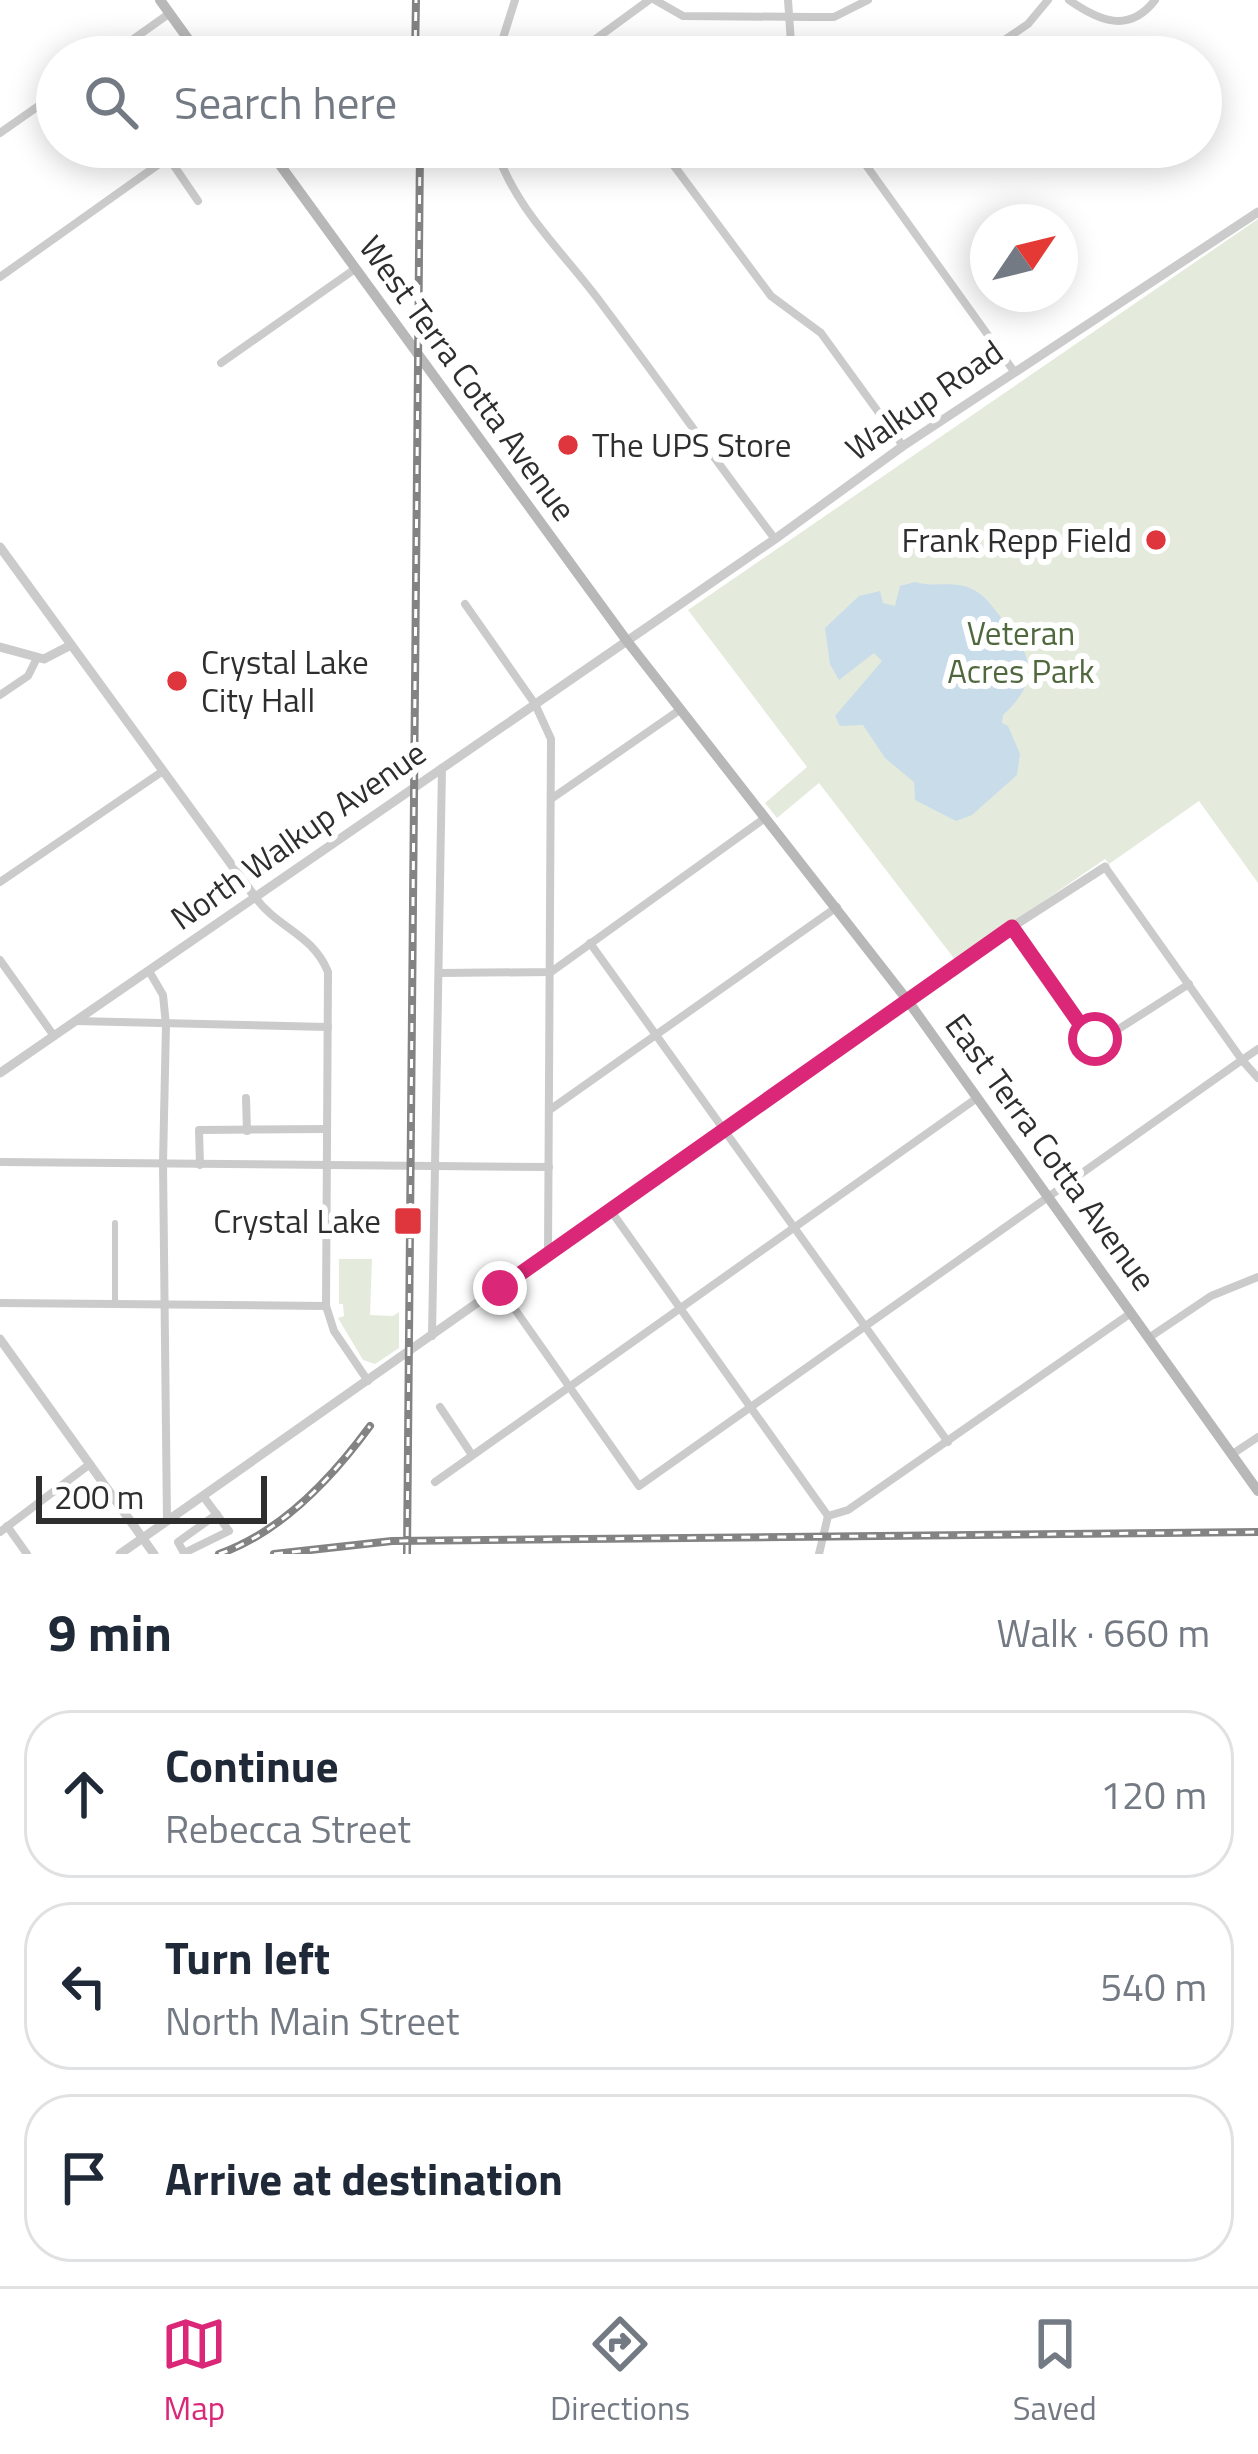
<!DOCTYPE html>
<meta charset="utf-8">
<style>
body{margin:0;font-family:"Titillium Web",sans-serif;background:#f6f6f7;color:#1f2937}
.compass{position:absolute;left:970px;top:204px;width:108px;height:108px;border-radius:50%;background:#fff;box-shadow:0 6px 30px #0003;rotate:55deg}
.scale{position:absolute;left:36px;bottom:30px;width:231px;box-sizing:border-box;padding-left:12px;border:6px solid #2e2e2e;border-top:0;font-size:33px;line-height:42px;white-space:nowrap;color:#2e2e2e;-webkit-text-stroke:9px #fff;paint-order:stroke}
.stop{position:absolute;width:36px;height:36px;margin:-27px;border:9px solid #db2777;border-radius:50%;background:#fff}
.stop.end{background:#db2777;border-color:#fff;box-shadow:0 3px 12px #0008}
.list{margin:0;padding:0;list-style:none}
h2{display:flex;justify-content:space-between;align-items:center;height:156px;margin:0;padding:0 48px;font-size:51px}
h2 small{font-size:39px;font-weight:400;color:#747a83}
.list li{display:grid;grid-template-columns:78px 1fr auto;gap:36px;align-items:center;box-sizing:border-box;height:168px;margin:0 24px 24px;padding:0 24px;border:3px solid #e0e1e3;border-radius:48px}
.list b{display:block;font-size:45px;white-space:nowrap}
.list p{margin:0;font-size:39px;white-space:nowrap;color:#747a83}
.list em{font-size:39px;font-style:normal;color:#747a83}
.icon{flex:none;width:66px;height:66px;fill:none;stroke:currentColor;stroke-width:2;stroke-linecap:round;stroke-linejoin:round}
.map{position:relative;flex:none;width:1258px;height:1554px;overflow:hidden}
.search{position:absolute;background:#fff;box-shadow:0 6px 30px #0003;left:36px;right:36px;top:36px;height:132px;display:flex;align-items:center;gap:30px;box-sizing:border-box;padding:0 42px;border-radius:66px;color:#747a83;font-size:45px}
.sheet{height:732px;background:#fff}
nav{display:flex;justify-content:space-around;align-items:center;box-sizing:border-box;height:168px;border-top:3px solid #e0e1e3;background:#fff;font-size:33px;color:#747a83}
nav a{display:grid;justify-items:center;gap:6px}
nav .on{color:#db2777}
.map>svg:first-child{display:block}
</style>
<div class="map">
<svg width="1258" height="1554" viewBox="0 0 1258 1554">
<rect width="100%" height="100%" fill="#fff"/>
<!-- green -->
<g fill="#e4ebdc">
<path d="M1258,219V883L1199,801L1109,864L1105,859L956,961L819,783L777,818L765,803L807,767L688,610Z"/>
<path d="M339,1259H372L370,1315L393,1316L399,1312V1348L375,1364L363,1360L338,1318L344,1316L343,1304H339Z"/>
</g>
<!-- water -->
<path fill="#c9dcea" d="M915,582C934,588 953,580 972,589C985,595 991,605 1000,616C1030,652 1044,678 1003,715L1002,723L1008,726L1020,754L1017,775L972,815L956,821L915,800L914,782L885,758L863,725L840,726L835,716L882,661L874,653L839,680L830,664L825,628L859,596L880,591L883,603L895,606L900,586Z"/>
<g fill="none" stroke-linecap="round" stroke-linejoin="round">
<!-- pedestrian -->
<path stroke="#cbcbcb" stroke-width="6" d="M115,1223V1303"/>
<!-- minor -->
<g stroke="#cbcbcb" stroke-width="8">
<path d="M655,0L683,16L812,17H834L868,0"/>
<path d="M788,0L792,57"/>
<path d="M1069,0C1099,21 1129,34 1155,0"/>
<path d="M108,57L170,13"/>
<path d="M497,57L515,0"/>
<path d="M571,57L649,0"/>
<path d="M979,57L1028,24L1048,0"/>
<path d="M0,133L57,93"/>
<path d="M495,147C516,212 565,253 604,307C662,384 717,463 775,539"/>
<path d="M660,147L771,296L821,333L903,446"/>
<path d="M853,147L1013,370"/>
<path d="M168,157L198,201"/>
<path d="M0,277L183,147"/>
<path d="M221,363L355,269"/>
<path d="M465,604L535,704L551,739L548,1254"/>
<path d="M0,695L28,676L37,658"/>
<path d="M551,799L681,709"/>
<path d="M0,882L163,771"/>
<path d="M255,897C277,928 313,934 328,972L326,1306L334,1331L368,1381"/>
<path d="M1012,927L1087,1034L1103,1039L1189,984"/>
<path d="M590,943L948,1442"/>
<path d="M0,960L54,1036"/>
<path d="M149,971L163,995L166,1025L163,1163L167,1521"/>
<path d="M440,973L551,972L765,818"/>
<path d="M76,1021L328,1027"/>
<path d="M1258,1049L1242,1060L1258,1078"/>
<path d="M246,1098L247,1131"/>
<path d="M551,1109L837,907"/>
<path d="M0,1162L549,1167"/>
<path d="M200,1165L199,1130L327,1129"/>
<path d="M611,1211L828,1516"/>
<path d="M500,1288L639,1486L1242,1060L1105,867"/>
<path d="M0,1303L326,1306"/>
<path d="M432,1336L442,768"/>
<path d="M1150,1337L1211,1296L1258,1277"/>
<path d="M440,1407L472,1455"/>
<path d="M1234,1453L1258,1437"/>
<path d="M435,1482L977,1098"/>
<path d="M203,1496L229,1531L184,1553L178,1542L217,1514"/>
<path d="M828,1516L848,1510L1131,1313"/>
<path d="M7,1526L27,1554"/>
<path d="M0,1532L90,1464"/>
<path d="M819,1554L828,1516"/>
</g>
<!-- tertiary -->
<g stroke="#cbcbcb" stroke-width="9">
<path d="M0,547L255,897"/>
<path d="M0,647L44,659L71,645"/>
<path d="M0,1073L775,539L903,446L1258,212"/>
<path d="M0,1339L154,1554"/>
<path d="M120,1554L1012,927L1105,867"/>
</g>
<!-- secondary -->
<g stroke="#b8b8b8" stroke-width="10">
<path d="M160,0L201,57"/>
<path d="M267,147L627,641L908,1001L1258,1491"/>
</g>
<defs>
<g id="rail">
<path d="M415,57L416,0"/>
<path d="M219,1554C282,1532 332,1478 370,1426"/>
<path d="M274,1554L392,1541L1258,1532"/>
<path d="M407,1554L420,147"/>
</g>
</defs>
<!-- rail casing -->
<use href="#rail" stroke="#838383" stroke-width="8"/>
<!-- rail -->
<use href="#rail" stroke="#fff" stroke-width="3" stroke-dasharray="9" stroke-linecap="butt"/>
</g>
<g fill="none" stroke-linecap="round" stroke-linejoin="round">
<!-- route -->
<path stroke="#db2777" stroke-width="15" d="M500,1288L1012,927L1087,1034L1095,1039"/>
</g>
<!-- markers -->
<g fill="#df363e" stroke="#fff" stroke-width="4.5">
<circle cx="568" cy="445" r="12"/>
<circle cx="1156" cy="540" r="12"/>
<circle cx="177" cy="681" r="12"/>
<rect x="393" y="1206" width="30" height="30" rx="6"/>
</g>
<g text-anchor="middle" stroke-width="12" stroke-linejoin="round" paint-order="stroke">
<!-- street labels -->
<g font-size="33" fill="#2e2e2e" stroke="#fff">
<text transform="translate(468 378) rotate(54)" y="12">West Terra Cotta Avenue</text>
<text transform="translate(924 400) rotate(-35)" y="12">Walkup Road</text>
<text transform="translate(298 835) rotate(-35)" y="12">North Walkup Avenue</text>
<text transform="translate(1051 1152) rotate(54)" y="12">East Terra Cotta Avenue</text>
</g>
<!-- poi labels -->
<g font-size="33" fill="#2e2e2e" stroke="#fff" text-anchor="start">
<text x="592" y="457">The UPS Store</text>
<text x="1132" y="552" text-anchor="end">Frank Repp Field</text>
<text x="201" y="674">Crystal Lake<tspan x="201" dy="38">City Hall</tspan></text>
<text x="381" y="1233" text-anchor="end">Crystal Lake</text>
</g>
<!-- park labels -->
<g font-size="33" fill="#50683d" stroke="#fff">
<text x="1021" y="645">Veteran<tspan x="1021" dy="38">Acres Park</tspan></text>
</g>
</g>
</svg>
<svg class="compass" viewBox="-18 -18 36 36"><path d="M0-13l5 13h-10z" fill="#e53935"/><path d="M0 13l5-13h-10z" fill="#747a83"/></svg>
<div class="scale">200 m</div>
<div class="stop" style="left:1095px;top:1039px"></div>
<div class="stop end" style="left:500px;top:1288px"></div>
<div class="search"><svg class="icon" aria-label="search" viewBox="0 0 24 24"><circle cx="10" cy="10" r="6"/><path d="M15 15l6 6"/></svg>Search here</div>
</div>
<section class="sheet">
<h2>9 min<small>Walk · 660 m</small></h2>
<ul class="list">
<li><svg class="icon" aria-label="ahead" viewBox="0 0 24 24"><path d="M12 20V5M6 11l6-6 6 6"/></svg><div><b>Continue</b><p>Rebecca Street</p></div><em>120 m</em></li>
<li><svg class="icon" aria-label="left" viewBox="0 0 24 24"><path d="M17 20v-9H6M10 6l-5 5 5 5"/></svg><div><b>Turn left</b><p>North Main Street</p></div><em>540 m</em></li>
<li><svg class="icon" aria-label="arrive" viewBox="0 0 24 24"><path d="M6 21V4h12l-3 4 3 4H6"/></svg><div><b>Arrive at destination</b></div></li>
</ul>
</section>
<nav>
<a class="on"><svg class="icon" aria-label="map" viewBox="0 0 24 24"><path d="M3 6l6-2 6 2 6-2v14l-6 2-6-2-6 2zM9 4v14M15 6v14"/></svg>Map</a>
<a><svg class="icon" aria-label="directions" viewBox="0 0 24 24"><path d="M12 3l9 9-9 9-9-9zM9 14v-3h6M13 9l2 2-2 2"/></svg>Directions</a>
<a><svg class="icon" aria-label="saved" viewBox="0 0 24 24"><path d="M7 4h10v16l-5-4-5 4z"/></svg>Saved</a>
</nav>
